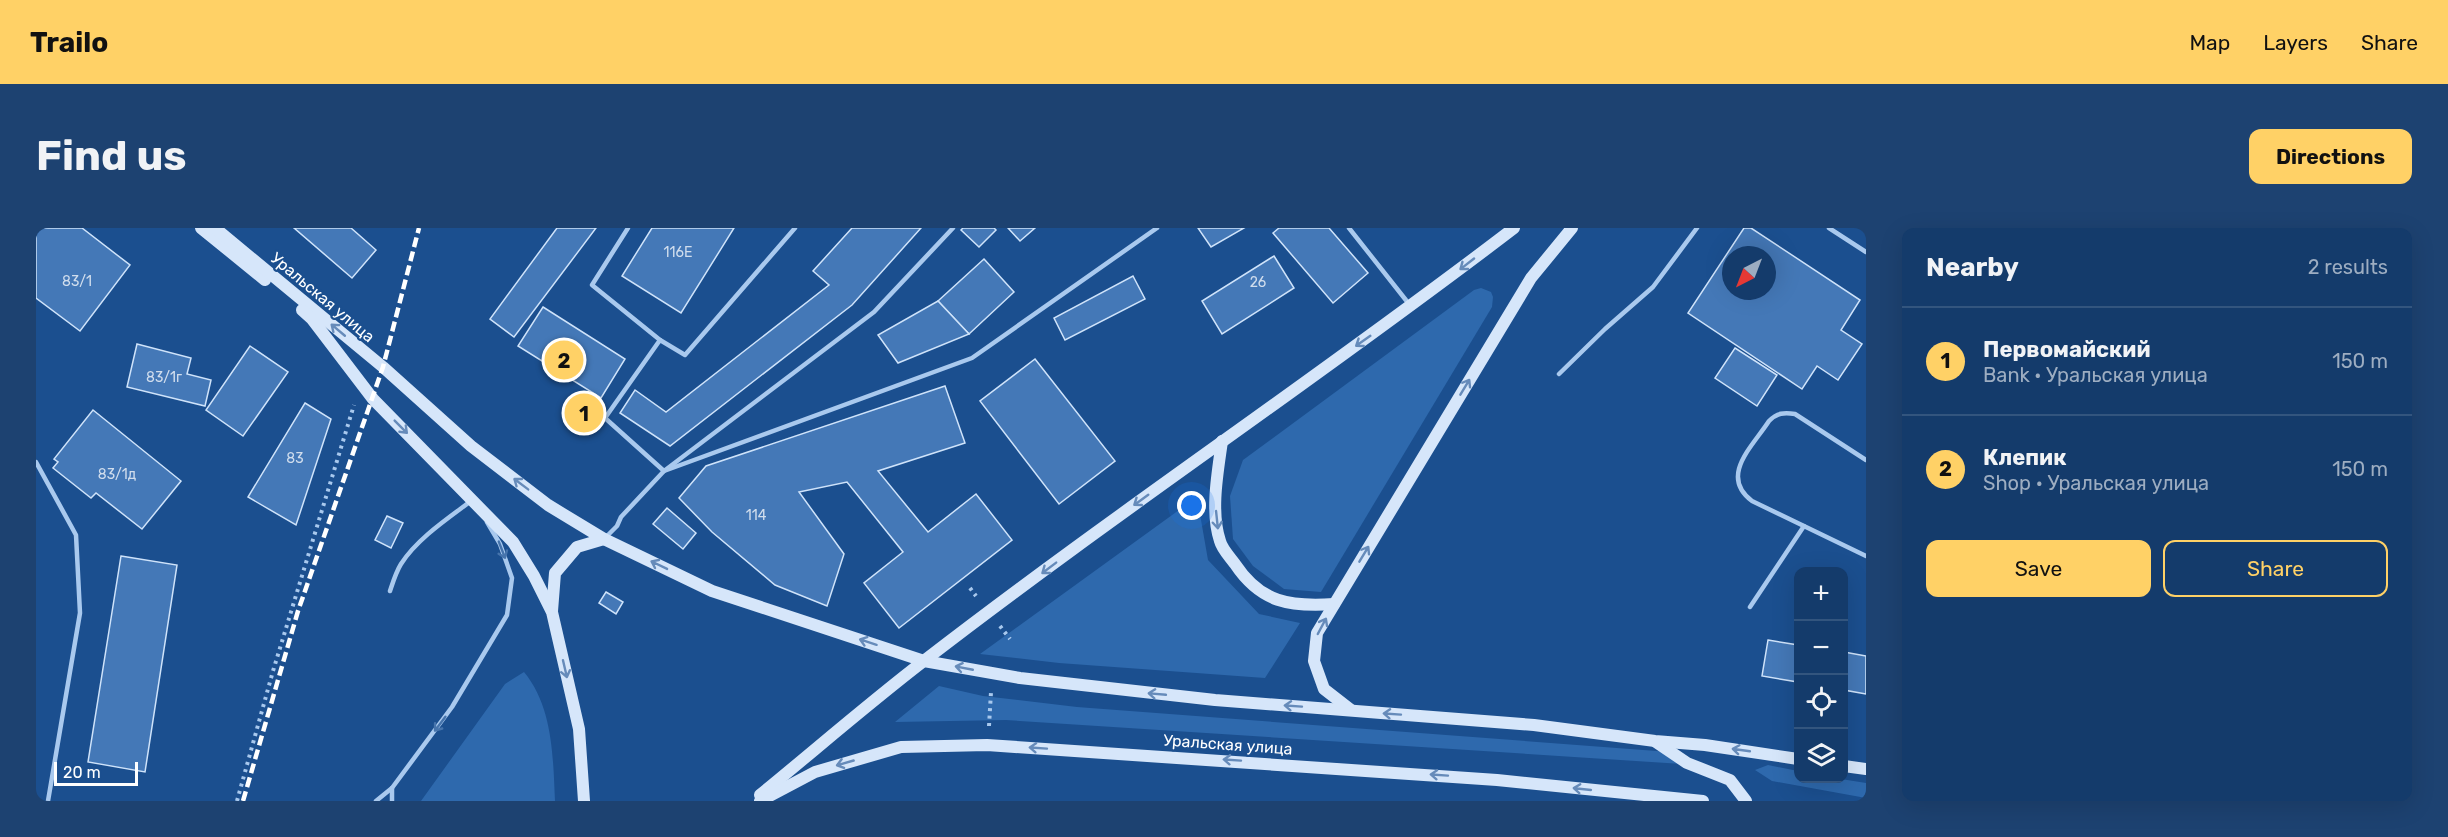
<!DOCTYPE html>
<meta charset="utf-8">
<style>
body{margin:0;font-family:Rubik,sans-serif;background:#1d4271;color:#f1f3f6}
.controls{position:absolute;right:18px;bottom:18px;display:grid;overflow:hidden;border-radius:12px;box-shadow:0 6px 24px #0002}
.controls button{width:54px;height:54px;display:grid;place-items:center;padding:0;border:0;border-bottom:2px solid #33557e;background:#143b6b;color:#f1f3f6;font:30px sans-serif}
.compass{position:absolute;left:1686px;top:18px;width:54px;height:54px;border-radius:50%;background:#143b6b;box-shadow:0 6px 24px #0002;rotate:222deg}
.scale{position:absolute;left:18px;bottom:15px;width:84px;box-sizing:border-box;padding-left:6px;border:3px solid #fff;border-top:0;font-size:16px;line-height:21px;white-space:nowrap;color:#fff;-webkit-text-stroke:4px #1b4f8f;paint-order:stroke}
.you{position:absolute;left:1156px;top:278px;width:21px;height:21px;margin:-15px;border:4px solid #fff;border-radius:50%;background:#1a73e8;box-shadow:0 0 0 9px #1a73e833}
.badge{display:grid;place-items:center;width:39px;height:39px;border-radius:50%;background:#ffd166;color:#111;font-size:20px;font-weight:700}
.pin{position:absolute;translate:-50% -50%;border:3px solid #fff;box-shadow:0 2px 6px #0006}
.list{margin:0;padding:0;list-style:none}
h2{display:flex;justify-content:space-between;align-items:center;height:78px;margin:0;padding:0 24px;font-size:26px}
h2 small{font-size:20px;font-weight:400;color:#9dadc1}
.list li{display:grid;grid-template-columns:39px 1fr auto;gap:18px;align-items:center;box-sizing:border-box;height:108px;padding:0 24px;border-top:2px solid #33557e}
.list b{display:block;font-size:22px;white-space:nowrap}
.list p{margin:0;font-size:20px;white-space:nowrap;color:#9dadc1}
.list em{font-size:20px;font-style:normal;color:#9dadc1}
.actions{display:flex;gap:12px;padding:18px 24px}
.actions a{flex:1;padding:14px 0;border:2px solid #ffd166;border-radius:12px;text-align:center;font-size:21px;color:#ffd166}
.actions .main{background:#ffd166;color:#111}
.icon{flex:none;width:33px;height:33px;fill:none;stroke:currentColor;stroke-width:2;stroke-linecap:round;stroke-linejoin:round}
.map{position:relative;flex:none;width:1830px;height:573px;overflow:hidden;border-radius:12px}
header{display:flex;align-items:center;gap:36px;box-sizing:border-box;height:84px;padding:0 30px;background:#ffd166;color:#111}
header strong{font-size:28px}
nav{display:flex;gap:33px;margin-inline-start:auto;font-size:21px}
.intro{display:flex;align-items:center;justify-content:space-between;box-sizing:border-box;height:144px;padding:0 36px}
h1{margin:0;font-size:42px}
.button{padding:15px 27px;border-radius:12px;background:#ffd166;color:#111;font-size:21px;font-weight:700}
main{display:flex;gap:36px;padding:0 36px}
aside{flex:1;background:#143b6b;border-radius:12px;box-shadow:0 6px 24px #0002}
.map>svg:first-child{display:block}
</style>
<header>
<strong>Trailo</strong>
<nav><a>Map</a><a>Layers</a><a>Share</a></nav>
</header>
<div class="intro"><h1>Find us</h1><a class="button">Directions</a></div>
<main>
<div class="map">
<svg width="1830" height="573" viewBox="0 0 1830 573">
<rect width="100%" height="100%" fill="#1b4f8f"/>
<!-- green -->
<g fill="#2e69ad">
<path d="M1445,60L1455,64L1457,69L1456,79L1285,364L1248,361L1217,338L1197,311L1194,268L1207,232L1438,62Z"/>
<path d="M1161,269L1172,332L1223,386L1264,395L1229,450L1023,435L944,426Z"/>
<path d="M488,444C517,479 517,529 519,573H385L469,456Z"/>
<path d="M903,458L947,468L1041,479L1647,525L1646,536L970,492L859,494Z"/>
<path d="M1732,537L1762,543V550L1805,551L1830,555V570L1736,553L1719,542Z"/>
</g>
<!-- building -->
<g fill="#4478b7" stroke="#cfe3fa" stroke-width="1.5" fill-rule="evenodd">
<path d="M0,0H46L94,37L44,103L0,70Z"/>
<path d="M258,0H315L340,22L316,50Z"/>
<path d="M521,0H560L478,109L454,91Z"/>
<path d="M616,0H698L645,85L586,48Z"/>
<path d="M816,0H885L816,77L634,218L584,185L599,162L630,184L793,57L777,43Z"/>
<path d="M927,0H958L960,2L943,19L925,2Z"/>
<path d="M972,0H999L984,13Z"/>
<path d="M1162,0H1208L1175,19Z"/>
<path d="M1243,0H1293L1332,45L1297,75L1237,5Z"/>
<path d="M1708,0H1715L1824,72L1805,102L1826,116L1802,152L1781,138L1766,161L1652,85ZM1695,27H1731V63H1695Z"/>
<path d="M1238,28L1258,60L1186,106L1166,73Z"/>
<path d="M948,31L978,64L933,106L902,73Z"/>
<path d="M1097,48L1109,71L1029,112L1018,90Z"/>
<path d="M902,73L933,106L862,135L842,107Z"/>
<path d="M507,79L589,131L565,170L482,118Z"/>
<path d="M101,116L155,130L151,146L175,152L169,178L91,159Z"/>
<path d="M214,118L252,144L207,208L170,182Z"/>
<path d="M1699,120L1741,147L1721,178L1679,150Z"/>
<path d="M999,131L1079,233L1023,276L944,173Z"/>
<path d="M909,158L929,215L842,243L892,304L940,266L976,312L863,400L828,355L867,324L811,254L763,264L808,326L791,378L739,357L676,304L643,270L670,238Z"/>
<path d="M269,175L295,191L260,297L212,269Z"/>
<path d="M57,182L145,253L106,301L60,265L55,270L17,240L22,234L18,231Z"/>
<path d="M631,280L660,305L647,321L617,296Z"/>
<path d="M351,288L367,295L355,320L339,312Z"/>
<path d="M85,328L141,337L109,544L52,534Z"/>
<path d="M570,364L587,374L580,386L563,375Z"/>
<path d="M1732,412L1762,417V454L1726,448Z"/>
<path d="M1808,424L1830,428V466L1808,462Z"/>
</g>
<g fill="none" stroke-linecap="round" stroke-linejoin="round">
<!-- path -->
<g stroke="#a9c9ee" stroke-width="4" stroke-dasharray="3 4.5" stroke-linecap="butt">
<path d="M934,360L940,368"/>
<path d="M964,398L974,411"/>
<path d="M953,498L955,464"/>
<path d="M201,573L237,443L318,177"/>
</g>
<!-- service -->
<g stroke="#a9c9ee" stroke-width="4.5">
<path d="M592,0L556,57L624,112"/>
<path d="M759,0L649,127L624,112L569,190L628,243L838,84L917,0"/>
<path d="M1313,0L1373,76"/>
<path d="M1793,0L1830,24"/>
<path d="M1523,146L1569,101L1617,59L1661,0"/>
<path d="M1830,232L1759,186C1748,184 1741,185 1733,193C1716,219 1683,248 1716,273L1830,328"/>
<path d="M0,234L40,307L44,385L12,573"/>
<path d="M570,309L581,298L585,289L628,243L936,130L1121,0"/>
<path d="M354,363C357,354 360,344 365,336C381,311 411,291 435,273"/>
<path d="M1714,379L1768,298"/>
<path d="M356,560V573"/>
<path d="M340,573L356,560L416,479L471,387L476,350L464,316L451,294"/>
</g>
<!-- secondary -->
<g stroke="#d6e6fa" stroke-width="12">
<path d="M165,0L229,52"/>
<path d="M179,0L347,139L435,218L512,277L568,311L676,363L888,433L984,450L1179,472L1498,497L1619,513L1669,517L1762,531"/>
<path d="M266,82L276,91L337,171L477,314L498,348L516,384L543,501L548,573"/>
<path d="M1186,213C1182,243 1174,283 1184,313C1186,321 1194,329 1199,336C1225,375 1254,379 1298,376"/>
<path d="M516,383L519,345L541,319L568,311"/>
<path d="M1315,482L1288,461L1278,433L1281,405L1495,50L1536,0"/>
<path d="M1620,514L1651,535L1694,552L1710,573"/>
<path d="M1808,538L1830,541"/>
<path d="M724,567C779,522 833,475 889,432C1082,283 1285,148 1478,0"/>
<path d="M724,573L779,544L865,519L951,517L1461,552L1667,573"/>
</g>
<!-- rail -->
<path stroke="#fff" stroke-width="4.5" stroke-dasharray="10 4.5" stroke-linecap="butt" d="M207,573L262,383L347,139L383,0"/>
</g>
<!-- one-way arrows -->
<defs><path id="oneway-shaft" d="M-6 0H5M1.5-3L5.5 0L1.5 3" fill="none" stroke-width="1.6" stroke-linecap="round" stroke-linejoin="round" transform="scale(1.5)"/></defs>
<g stroke="#668bba">
<use href="#oneway-shaft" transform="translate(1431 36) rotate(142)"/>
<use href="#oneway-shaft" transform="translate(302 102) rotate(-140)"/>
<use href="#oneway-shaft" transform="translate(1327 113) rotate(145)"/>
<use href="#oneway-shaft" transform="translate(1429 159) rotate(-59)"/>
<use href="#oneway-shaft" transform="translate(365 199) rotate(45)"/>
<use href="#oneway-shaft" transform="translate(485 256) rotate(-143)"/>
<use href="#oneway-shaft" transform="translate(1105 272) rotate(144)"/>
<use href="#oneway-shaft" transform="translate(1181 292) rotate(84)"/>
<use href="#oneway-shaft" transform="translate(1328 326) rotate(-59)"/>
<use href="#oneway-shaft" transform="translate(623 337) rotate(-154)"/>
<use href="#oneway-shaft" transform="translate(1013 340) rotate(143)"/>
<use href="#oneway-shaft" transform="translate(1286 398) rotate(-62)"/>
<use href="#oneway-shaft" transform="translate(832 414) rotate(-162)"/>
<use href="#oneway-shaft" transform="translate(928 440) rotate(-169)"/>
<use href="#oneway-shaft" transform="translate(529 441) rotate(77)"/>
<use href="#oneway-shaft" transform="translate(1121 466) rotate(-175)"/>
<use href="#oneway-shaft" transform="translate(1257 478) rotate(-176)"/>
<use href="#oneway-shaft" transform="translate(1356 486) rotate(-176)"/>
<use href="#oneway-shaft" transform="translate(1002 520) rotate(-176)"/>
<use href="#oneway-shaft" transform="translate(1705 522) rotate(-172)"/>
<use href="#oneway-shaft" transform="translate(1196 532) rotate(-176)"/>
<use href="#oneway-shaft" transform="translate(809 535) rotate(164)"/>
<use href="#oneway-shaft" transform="translate(1403 547) rotate(-176)"/>
<use href="#oneway-shaft" transform="translate(1546 561) rotate(-174)"/>
</g>
<g stroke="#4674ac">
<use href="#oneway-shaft" transform="translate(466 322) rotate(69)"/>
<use href="#oneway-shaft" transform="translate(404 496) rotate(127)"/>
</g>
<g text-anchor="middle" stroke-width="4.5" stroke-linejoin="round" paint-order="stroke">
<!-- number labels -->
<g font-size="14" fill="#d0dded">
<text x="642" y="29">116Е</text>
<text x="41" y="58">83/1</text>
<text x="1222" y="59">26</text>
<text x="128" y="154">83/1г</text>
<text x="259" y="235">83</text>
<text x="81" y="251">83/1д</text>
<text x="720" y="292">114</text>
</g>
<!-- street labels -->
<g font-size="16" fill="#fff" stroke="#1b4f8f">
<text transform="translate(287 69) rotate(40)" y="6">Уральская улица</text>
<text transform="translate(1192 516) rotate(4)" y="6">Уральская улица</text>
</g>
</g>
</svg>
<div class="controls">
<button>+</button>
<button>−</button>
<button><svg class="icon" aria-label="locate" viewBox="0 0 24 24"><circle cx="12" cy="12" r="6"/><path d="M12 2v4M12 18v4M2 12h4M18 12h4"/></svg></button>
<button><svg class="icon" aria-label="layers" viewBox="0 0 24 24"><path d="M12 4l9 5-9 5-9-5zM3 14l9 5 9-5"/></svg></button>
</div>
<svg class="compass" viewBox="-18 -18 36 36"><path d="M0-13l5 13h-10z" fill="#e53935"/><path d="M0 13l5-13h-10z" fill="#9dadc1"/></svg>
<div class="scale">20 m</div>
<div class="you"></div>
<div class="pin badge" style="left:548px;top:185px">1</div>
<div class="pin badge" style="left:528px;top:132px">2</div>
</div>
<aside>
<h2>Nearby<small>2 results</small></h2>
<ul class="list">
<li><span class="badge">1</span><div><b>Первомайский</b><p>Bank · Уральская улица</p></div><em>150 m</em></li>
<li><span class="badge">2</span><div><b>Клепик</b><p>Shop · Уральская улица</p></div><em>150 m</em></li>
</ul>
<div class="actions"><a class="main">Save</a><a>Share</a></div>
</aside>
</main>
